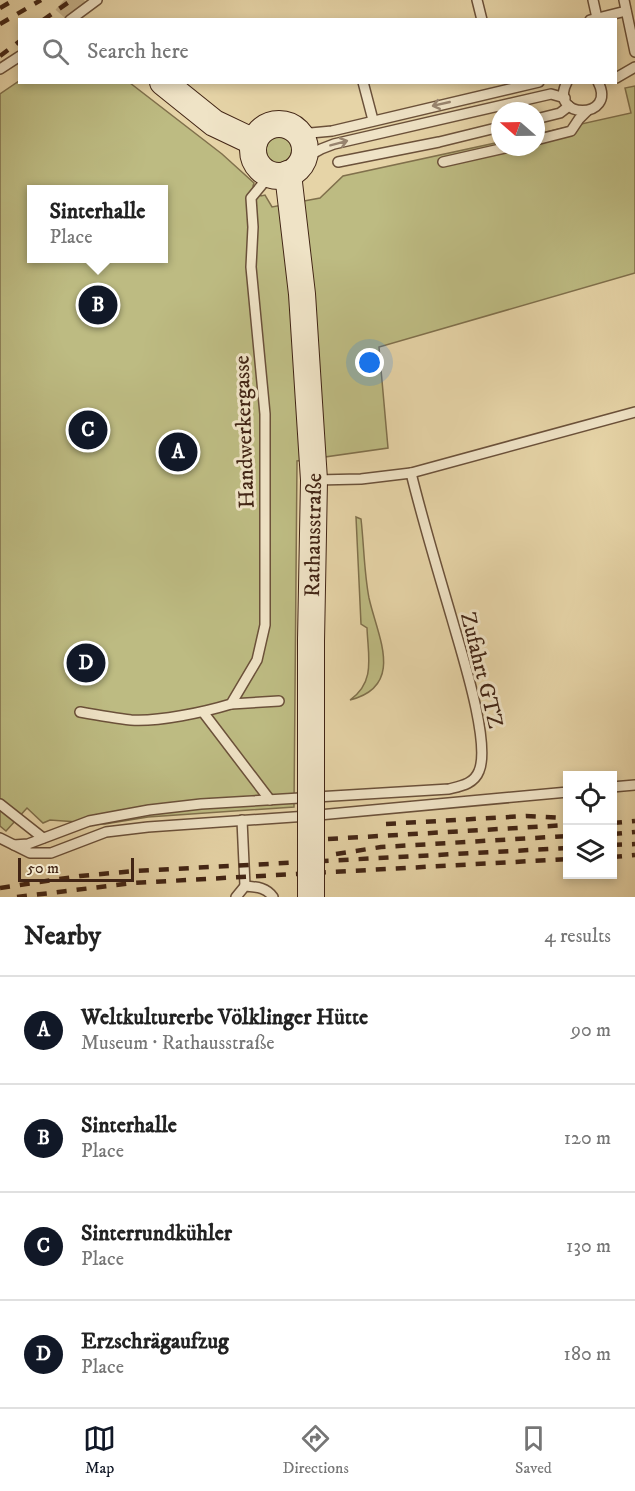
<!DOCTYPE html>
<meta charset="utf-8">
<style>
body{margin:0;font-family:"IM FELL DW Pica",serif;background:#f2f2f2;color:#222}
.controls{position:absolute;right:18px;bottom:18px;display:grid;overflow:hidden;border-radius:0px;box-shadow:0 3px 9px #0003}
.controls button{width:54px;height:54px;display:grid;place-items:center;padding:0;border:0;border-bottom:2px solid #e0e0e0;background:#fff;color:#222;font:30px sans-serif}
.compass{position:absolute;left:491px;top:102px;width:54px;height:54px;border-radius:50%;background:#fff;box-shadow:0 3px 9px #0003;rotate:290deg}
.scale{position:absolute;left:18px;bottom:15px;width:116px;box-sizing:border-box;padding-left:6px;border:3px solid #422515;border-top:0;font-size:16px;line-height:21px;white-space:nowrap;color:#422515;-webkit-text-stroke:4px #efe3c6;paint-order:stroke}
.you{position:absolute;left:370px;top:363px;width:21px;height:21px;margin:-15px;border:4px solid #fff;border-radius:50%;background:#1a73e8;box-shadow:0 0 0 9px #1a73e833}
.badge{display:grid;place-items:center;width:39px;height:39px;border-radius:50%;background:#111827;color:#fff;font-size:20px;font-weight:700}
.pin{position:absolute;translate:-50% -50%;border:3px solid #fff;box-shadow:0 2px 6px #0006}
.popup{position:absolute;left:27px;top:185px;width:141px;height:78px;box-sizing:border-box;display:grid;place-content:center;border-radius:0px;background:#fff;filter:drop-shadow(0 2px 4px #0005);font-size:20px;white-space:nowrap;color:#767676}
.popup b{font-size:22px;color:#222}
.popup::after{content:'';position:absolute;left:50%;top:100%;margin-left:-12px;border:12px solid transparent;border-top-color:#fff}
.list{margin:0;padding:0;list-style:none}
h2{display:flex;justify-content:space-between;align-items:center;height:78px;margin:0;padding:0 24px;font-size:26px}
h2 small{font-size:20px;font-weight:400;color:#767676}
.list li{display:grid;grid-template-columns:39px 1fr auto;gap:18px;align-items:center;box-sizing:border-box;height:108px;padding:0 24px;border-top:2px solid #e0e0e0}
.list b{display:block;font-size:22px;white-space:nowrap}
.list p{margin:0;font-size:20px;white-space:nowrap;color:#767676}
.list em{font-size:20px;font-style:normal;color:#767676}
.icon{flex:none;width:33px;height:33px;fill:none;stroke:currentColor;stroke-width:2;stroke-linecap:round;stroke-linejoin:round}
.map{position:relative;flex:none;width:635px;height:897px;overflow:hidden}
.search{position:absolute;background:#fff;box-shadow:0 3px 9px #0003;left:18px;right:18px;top:18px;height:66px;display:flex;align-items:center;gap:15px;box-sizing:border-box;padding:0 21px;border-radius:0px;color:#767676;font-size:22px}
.sheet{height:510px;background:#fff}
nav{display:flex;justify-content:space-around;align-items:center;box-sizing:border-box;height:84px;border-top:2px solid #e0e0e0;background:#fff;font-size:16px;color:#767676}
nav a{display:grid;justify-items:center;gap:3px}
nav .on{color:#111827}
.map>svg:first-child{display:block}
</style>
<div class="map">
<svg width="635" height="897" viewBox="0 0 635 897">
<rect width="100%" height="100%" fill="#e6d4a7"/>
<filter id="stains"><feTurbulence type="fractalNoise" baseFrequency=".00333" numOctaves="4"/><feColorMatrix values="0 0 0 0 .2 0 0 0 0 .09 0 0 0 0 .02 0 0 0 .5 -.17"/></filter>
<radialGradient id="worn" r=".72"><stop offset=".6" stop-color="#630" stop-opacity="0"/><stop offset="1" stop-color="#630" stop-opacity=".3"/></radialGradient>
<!-- green -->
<g fill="#bdbb82" stroke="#80704c" stroke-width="1.5" fill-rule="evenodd">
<path d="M19,81L130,83L222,154L254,183L253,186L261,196L265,195L272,207L320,198L343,176L500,142V147H536V134L631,113L625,88L635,86V273L379,347L388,448L297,461L294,807L148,817L105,824L50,820L43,823L27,808L6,831L0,826V94ZM32,190H164V258H32Z"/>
<circle cx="278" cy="149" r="14"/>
<path d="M356,517L361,519C364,545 364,572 369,598C377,635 406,686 350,700C376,682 368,656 367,628L361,624Z"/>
</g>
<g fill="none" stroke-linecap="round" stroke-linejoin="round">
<!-- secondary-tunnel -->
<path stroke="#c5b18a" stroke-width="26" stroke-dasharray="26 13" stroke-linecap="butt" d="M64,0L87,20"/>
<defs>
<g id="service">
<path d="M477,0L482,20"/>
<path d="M593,0L597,18"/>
<path d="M624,0L635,52"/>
<path d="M70,20L97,0"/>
<path d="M590,20L626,11"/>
<path d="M0,69L20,56"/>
<path d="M616,78L635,67"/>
<path d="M363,82L373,120"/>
<path d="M567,82C547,120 618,120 598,82"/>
<path d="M536,119L560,113L569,106"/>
<path d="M300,134L332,131L539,82"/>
<path d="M536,140L571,131L579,119L587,111"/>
<path d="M303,159L321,149L334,144L551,94L565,98"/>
<path d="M338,162L439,142L500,127"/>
<path d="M443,162L509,147"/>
<path d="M316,480L361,479L411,473L635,412"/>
<path d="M231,704L279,701"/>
<path d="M80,712C97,715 114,718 131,720C158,722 205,712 231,704L257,660L265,625V414L251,267L253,227L251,198L270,175"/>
<path d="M203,712L270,800"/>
<path d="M612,787L635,785"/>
<path d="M0,804L43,838"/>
<path d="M242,820L245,886"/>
<path d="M0,838L30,853H51L106,832L148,827L308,816L568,792"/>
<path d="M14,845L28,844L89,821L149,810L201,804L449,789C461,786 474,784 479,771C491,743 461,651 452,619C438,571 423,522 411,473"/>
<path d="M236,897L245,886C256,887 266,887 273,897"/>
</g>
<g id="secondary">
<path d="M163,82L214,123L254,142"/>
<circle cx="279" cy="150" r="26"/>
<path d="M288,174L302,294L314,480L311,641"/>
</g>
</defs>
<!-- service casing -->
<use href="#service" stroke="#6b513a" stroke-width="12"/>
<!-- secondary casing -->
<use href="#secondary" stroke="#422515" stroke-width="28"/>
<!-- service -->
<use href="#service" stroke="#efe3c6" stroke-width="9"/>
<!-- secondary -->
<use href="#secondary" stroke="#efe3c6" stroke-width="26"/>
<!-- rail -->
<g stroke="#422515" stroke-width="4.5" stroke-dasharray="10 10" stroke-linecap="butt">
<path d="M0,8L14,0"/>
<path d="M43,20L72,0"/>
<path d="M0,24L41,0"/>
<path d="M0,56L20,41"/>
<path d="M612,823L635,821"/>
<path d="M386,824L526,816L566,818"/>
<path d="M612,834L635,832"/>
<path d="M328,839L568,825"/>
<path d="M612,845L635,844"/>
<path d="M336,854L381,847L568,836"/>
<path d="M612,857L635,855"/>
<path d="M0,888L80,876L135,871L568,848"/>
<path d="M17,897L133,883L568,859"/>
</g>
<defs>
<path id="secondary-bridge" d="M311,641V897"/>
</defs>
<!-- secondary-bridge casing -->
<use href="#secondary-bridge" stroke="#422515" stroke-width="28" stroke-linecap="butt"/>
<!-- secondary-bridge -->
<use href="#secondary-bridge" stroke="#efe3c6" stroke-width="26"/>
</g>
<!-- one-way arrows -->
<defs><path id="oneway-shaft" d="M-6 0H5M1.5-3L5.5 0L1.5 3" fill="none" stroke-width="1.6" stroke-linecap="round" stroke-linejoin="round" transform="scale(1.5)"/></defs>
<g stroke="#98846e">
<use href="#oneway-shaft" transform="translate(441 104) rotate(167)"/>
<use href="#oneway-shaft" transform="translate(339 143) rotate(-15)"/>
</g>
<g text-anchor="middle" stroke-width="6" stroke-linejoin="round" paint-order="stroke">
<!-- street labels -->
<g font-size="22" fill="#422515" stroke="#efe3c6">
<text transform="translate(243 432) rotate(-92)" y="8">Handwerkergasse</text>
<text transform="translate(312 535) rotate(-89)" y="8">Rathausstraße</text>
<text transform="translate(483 670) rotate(76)" y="8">Zufahrt GTZ</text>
</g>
</g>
<rect width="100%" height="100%" filter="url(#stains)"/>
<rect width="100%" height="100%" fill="url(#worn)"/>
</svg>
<div class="controls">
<button><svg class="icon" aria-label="locate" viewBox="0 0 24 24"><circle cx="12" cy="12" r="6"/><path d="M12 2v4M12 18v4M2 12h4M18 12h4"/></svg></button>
<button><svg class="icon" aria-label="layers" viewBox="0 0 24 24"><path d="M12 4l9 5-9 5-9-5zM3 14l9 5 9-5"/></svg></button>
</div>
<svg class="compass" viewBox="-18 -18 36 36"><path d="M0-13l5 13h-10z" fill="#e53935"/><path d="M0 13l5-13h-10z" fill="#767676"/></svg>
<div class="scale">50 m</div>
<div class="you"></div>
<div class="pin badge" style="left:178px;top:452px">A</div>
<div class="pin badge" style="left:98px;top:305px">B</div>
<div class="popup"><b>Sinterhalle</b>Place</div>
<div class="pin badge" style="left:88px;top:430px">C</div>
<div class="pin badge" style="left:86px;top:663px">D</div>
<div class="search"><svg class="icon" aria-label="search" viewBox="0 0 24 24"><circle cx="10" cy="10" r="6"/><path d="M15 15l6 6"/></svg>Search here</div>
</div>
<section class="sheet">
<h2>Nearby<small>4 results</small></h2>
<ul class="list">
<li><span class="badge">A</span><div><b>Weltkulturerbe Völklinger Hütte</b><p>Museum · Rathausstraße</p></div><em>90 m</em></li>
<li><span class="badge">B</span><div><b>Sinterhalle</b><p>Place</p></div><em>120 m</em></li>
<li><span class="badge">C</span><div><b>Sinterrundkühler</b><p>Place</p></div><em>130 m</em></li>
<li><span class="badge">D</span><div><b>Erzschrägaufzug</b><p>Place</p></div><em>180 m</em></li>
</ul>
</section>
<nav>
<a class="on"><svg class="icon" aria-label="map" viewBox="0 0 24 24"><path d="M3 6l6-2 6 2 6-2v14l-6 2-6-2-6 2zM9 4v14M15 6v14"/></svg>Map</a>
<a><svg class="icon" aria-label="directions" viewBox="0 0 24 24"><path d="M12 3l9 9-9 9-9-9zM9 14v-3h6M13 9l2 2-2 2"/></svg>Directions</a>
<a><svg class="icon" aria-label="saved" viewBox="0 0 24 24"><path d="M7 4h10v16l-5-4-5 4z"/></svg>Saved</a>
</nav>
